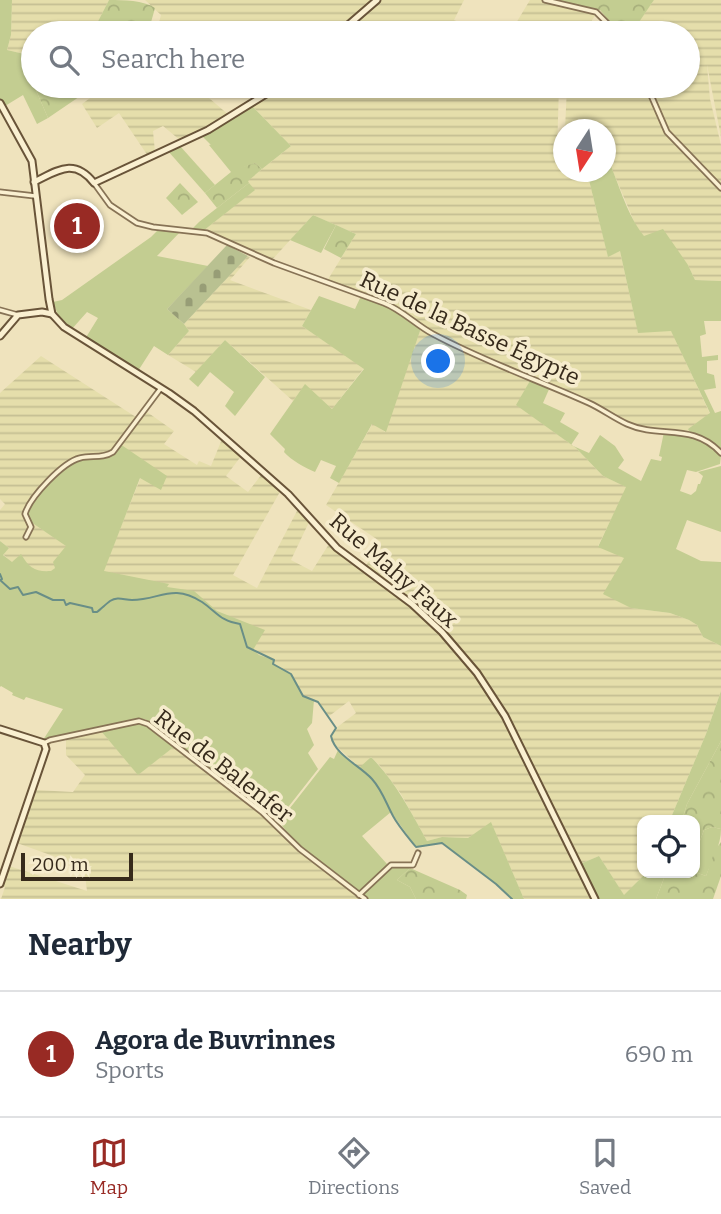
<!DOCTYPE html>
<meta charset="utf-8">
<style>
body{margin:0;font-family:Bitter,serif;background:#f6f6f7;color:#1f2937}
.controls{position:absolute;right:21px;bottom:21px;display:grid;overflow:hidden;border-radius:14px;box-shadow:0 2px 5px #0004}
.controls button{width:63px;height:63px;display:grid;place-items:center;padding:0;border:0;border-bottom:2px solid #e0e1e3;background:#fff;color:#1f2937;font:35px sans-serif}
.compass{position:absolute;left:553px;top:119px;width:63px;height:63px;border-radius:50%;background:#fff;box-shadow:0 2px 5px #0004;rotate:192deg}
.scale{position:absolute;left:21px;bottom:18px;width:112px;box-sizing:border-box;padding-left:7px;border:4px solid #362a1b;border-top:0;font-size:19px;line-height:24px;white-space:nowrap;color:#362a1b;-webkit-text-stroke:5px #f6eccd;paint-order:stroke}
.you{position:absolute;left:439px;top:362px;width:24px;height:24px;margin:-18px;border:5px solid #fff;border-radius:50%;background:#1a73e8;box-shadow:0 0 0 10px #1a73e833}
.badge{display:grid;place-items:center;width:46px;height:46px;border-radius:50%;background:#982a24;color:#fff;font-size:23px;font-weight:700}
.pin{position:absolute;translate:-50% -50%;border:4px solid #fff;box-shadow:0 2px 7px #0006}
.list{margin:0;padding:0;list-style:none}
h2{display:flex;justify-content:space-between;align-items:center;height:91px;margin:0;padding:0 28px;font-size:30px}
h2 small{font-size:23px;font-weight:400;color:#747a83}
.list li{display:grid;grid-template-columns:46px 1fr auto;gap:21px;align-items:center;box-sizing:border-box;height:126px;padding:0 28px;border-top:2px solid #e0e1e3}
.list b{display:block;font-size:26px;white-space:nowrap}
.list p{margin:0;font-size:23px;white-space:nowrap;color:#747a83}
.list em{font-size:23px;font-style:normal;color:#747a83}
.icon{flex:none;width:38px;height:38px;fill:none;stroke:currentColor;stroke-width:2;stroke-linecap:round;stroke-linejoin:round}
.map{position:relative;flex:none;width:721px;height:899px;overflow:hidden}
.search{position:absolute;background:#fff;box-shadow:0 2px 5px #0004;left:21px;right:21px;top:21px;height:77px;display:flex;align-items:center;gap:18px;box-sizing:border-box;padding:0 24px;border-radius:38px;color:#747a83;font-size:26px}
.sheet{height:217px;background:#fff}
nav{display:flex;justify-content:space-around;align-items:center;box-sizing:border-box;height:98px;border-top:2px solid #e0e1e3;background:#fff;font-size:19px;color:#747a83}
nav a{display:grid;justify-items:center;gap:4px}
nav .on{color:#982a24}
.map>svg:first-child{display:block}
</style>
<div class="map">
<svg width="721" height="899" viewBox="0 0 721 899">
<defs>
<pattern id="farmland-rules" width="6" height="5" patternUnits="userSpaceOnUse" patternTransform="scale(1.75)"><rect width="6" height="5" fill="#e5deab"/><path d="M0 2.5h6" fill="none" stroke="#c5bf93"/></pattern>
<pattern id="forest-crowns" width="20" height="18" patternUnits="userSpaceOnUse" patternTransform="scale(1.75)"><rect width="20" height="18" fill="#c3cd91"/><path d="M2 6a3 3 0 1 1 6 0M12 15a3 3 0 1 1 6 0" fill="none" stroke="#a8b07c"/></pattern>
<pattern id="cemetery-stones" width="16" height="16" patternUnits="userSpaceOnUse" patternTransform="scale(1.75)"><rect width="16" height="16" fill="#b9c191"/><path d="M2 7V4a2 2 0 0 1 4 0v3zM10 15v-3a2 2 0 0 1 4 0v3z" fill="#979d76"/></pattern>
</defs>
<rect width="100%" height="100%" fill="#efe3bd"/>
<!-- farmland -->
<g fill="url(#farmland-rules)">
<path d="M12,0H109L92,33H33V56L7,50L11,35Z"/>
<path d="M145,0H374L337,33H156L161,15Z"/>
<path d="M379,0H464L454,20L486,33H342Z"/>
<path d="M530,0H542L597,13L592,20L593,33H510Z"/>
<path d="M654,0H721V137L707,65L710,99L721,145V187L669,133L648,86H688V33H631Z"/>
<path d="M106,86H195L230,116L181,141L163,126L153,131L155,152L148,156L119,113L97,128L82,104Z"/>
<path d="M282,86H559L557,152L563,151L564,172H587L608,256L620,251L638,332L671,330L710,414L688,429L689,431L633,425L593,403L441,337L393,305L327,281L356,234L313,215L271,261L203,231L254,190L247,181L291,146L252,106Z"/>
<path d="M567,86H646L665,130L721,190V281L695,280L688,265L644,237L636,226L606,155V130H565Z"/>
<path d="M248,256L250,257L230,280L311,310L302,326L364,368L332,409L305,385L293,401L225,340L196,372L168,355L189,331L184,324Z"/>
<path d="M421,328L432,335L531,379L517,405L576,448L603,476L627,487L598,546L625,558L631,608L670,613L689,620L697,625L703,637L721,646V691L706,734L670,820H642V873H646L624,896L599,856L580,864L505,712L452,640L365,567L381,542L326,505L373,423L385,432Z"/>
<path d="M41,356L139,419L111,451L71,460L27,504L25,511L28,520L67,546L55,561V568L51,572L36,571L28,565L12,563L3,554L9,548L0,541V510L5,504L0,499V393Z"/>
<path d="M147,412L174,431L164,444L197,465L199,461L211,466L222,439L242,455L226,476L248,492L262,474L281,490L233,575L257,588L299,507L310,520L291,560L312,571L329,544L398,595L438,630L471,669L499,709L595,899H524L491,823L468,838L442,837L427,841L401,794L380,766L371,757L360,768L331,741V736L336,728L356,713L349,701L328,717L318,702L303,696L291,674L273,664L274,660L259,655L103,571L141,477L120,444Z"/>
<path d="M101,731L138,774L175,746L265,815L360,897L358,899H1L5,887L1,886L9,866L87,891L84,867L17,843L36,790L73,792L85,775L66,755V738Z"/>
</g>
<!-- green -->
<g fill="#c3cd91">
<path d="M0,0H12L11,35L7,50L33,56V86H38L35,88L48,118L37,124L23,95L5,106L0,100Z"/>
<path d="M252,106L291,146L262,169L255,163L236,170L201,135Z"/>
<path d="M180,146L215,185L205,193L168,151Z"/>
<path d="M606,155C619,182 625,212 644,236L663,229L688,265L695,280L721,281V321H704L706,334L700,336L702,357L718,355V360L707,361V373L714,375L716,388L704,390L715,413L721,411V451L689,431L688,429L710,413L671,331L638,333L620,251L608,257L587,172H606Z"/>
<path d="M249,183L255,190L203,231L192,229L199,222Z"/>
<path d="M313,215L336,225L321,253L290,240Z"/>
<path d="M159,229L181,231L157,256L208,266L167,309L184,324L189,331L168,355L154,346L138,371L85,339L98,318L87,312L71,330L58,315L53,302L62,300L151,237Z"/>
<path d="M319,296L355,309L361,296L396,310L421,328L386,432L372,424L339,483L330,478L336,466L321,460L315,472C305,468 291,460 284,452L285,449L270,434L305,384L332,409L364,369L302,326Z"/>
<path d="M225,340L265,377L235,416L225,406L234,392L210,372L198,387L189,379Z"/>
<path d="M531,379L550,387L543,403L565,413L560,422L579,433L571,445L589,453L600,435L615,446L624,460L618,468L641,481L651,459L661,461L662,457L659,456L664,432C686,435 704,439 721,455L720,464L696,472L687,470L680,491L691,495L696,491L698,484H700L703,476L698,472L721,466V532L687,520L676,549L701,561L721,562V646L703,637L697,625L689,620L670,613L631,608L603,594L624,558L598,547L626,487L603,476L576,448L516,405Z"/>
<path d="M120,444L167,476L161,490L140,478L104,571L169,584L167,587L194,591L217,611L265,630L253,650L259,655L274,660V664L291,674L303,696L314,700L312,723L307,729L314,745L308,753L318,769L278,820L276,821L145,719L43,740L63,709L26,697L24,700L12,695L13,693L1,686L0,687V541L9,548L3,555L12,562L21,554C29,568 35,572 51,571L55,568L53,562L66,546L28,520L27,511L36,497L71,463L83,458H103Z"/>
<path d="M721,691V741L687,804L682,820H670L706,734Z"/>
<path d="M135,723L147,724L175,746L138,775L101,731Z"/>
<path d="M338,750L359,768L371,757C395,781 411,812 427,841L442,837L468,838L491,822L524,899H512L496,884L442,843L416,847L391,812L362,836L387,864L390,863L361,891L359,892L300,848L279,822L330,757L334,759Z"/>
<path d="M712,827L721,829C721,846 712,860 706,876L695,872V854L704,830Z"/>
<path d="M599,856L624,895L646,873H666L656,899H597L580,864Z"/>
<path d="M393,866L410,868L397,880L410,887L416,899H366L362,896Z"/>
</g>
<!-- forest -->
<g fill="url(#forest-crowns)">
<path d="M109,0C124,0 143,0 155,8L148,33H92Z"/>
<path d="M554,0H654L633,31H628L622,22L614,27L600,10L553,2Z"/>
<path d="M38,86H95L48,118L35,88Z"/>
<path d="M213,144L236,169L255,163L262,169L248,181L249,183L217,208L205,193L231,172L209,145Z"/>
<path d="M180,183L198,202L182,215L166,198Z"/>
<path d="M336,225L356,234L341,258L324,249Z"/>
<path d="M721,741V829L712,827L704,830L695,854V820H682L687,804Z"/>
<path d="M721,842V876L713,899H656L666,873L695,872L706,876L715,850Z"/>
<path d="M410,868L460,890L467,895L466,899H416L410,887L397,880Z"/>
</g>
<!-- cemetery -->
<path fill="url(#cemetery-stones)" d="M227,245L248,256L184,324L167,309Z"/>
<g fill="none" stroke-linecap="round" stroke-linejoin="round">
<!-- stream -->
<path stroke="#698e87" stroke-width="2" d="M0,574L2,579L0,580L10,589L18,587L23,595L36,592L53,600H64L66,605L70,603L92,608L93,612H97C101,609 106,604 110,601C118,596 124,600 132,600C160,600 172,583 202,602C217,612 220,621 240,624L247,647L274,660L273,664L291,674L303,696L318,702L336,728L331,736C335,755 359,765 372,779C382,790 386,803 393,816C399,827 408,837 416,847L442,843L496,884L512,899"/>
<defs>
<g id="street">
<path d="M545,0L596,12L617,33"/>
<path d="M647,86L667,132L721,188"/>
<path d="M94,183L110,205L137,223L153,227L207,233L274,263L384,303C402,310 416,325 433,334C483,361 538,380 589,403C602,409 614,418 627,424C660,439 692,422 721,453"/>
<path d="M0,192L35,196"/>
<path d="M0,310L18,315"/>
<path d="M26,537L31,527L25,514C30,497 63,462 80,458C92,455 102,459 113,452L161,388"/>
<path d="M44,743L50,740L139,721L148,724L262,812L300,849L365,899"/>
<path d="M359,895L391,865H413L418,853"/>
</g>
<g id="secondary">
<path d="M339,33L377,0"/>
<path d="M0,103L32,161L49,299L52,314L64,327L169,393L194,411L288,494L337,548L412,604L442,632L477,673L505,716L595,899"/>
<path d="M34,182C57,171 74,157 94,183L208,130L279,86"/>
<path d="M0,336L18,315L42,312L52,314"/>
<path d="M0,729L44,743L46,749L0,884"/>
</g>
</defs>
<!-- street casing -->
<use href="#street" stroke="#877356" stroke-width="7"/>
<!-- secondary casing -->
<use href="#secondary" stroke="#695439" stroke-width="9"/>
<!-- street -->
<use href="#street" stroke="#faf0d1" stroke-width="3.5"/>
<!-- secondary -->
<use href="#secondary" stroke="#faf0d1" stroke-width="5"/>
</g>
<g text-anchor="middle" stroke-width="7" stroke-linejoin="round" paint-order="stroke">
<!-- street labels -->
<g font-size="23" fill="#362a1b" stroke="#f6eccd">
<text transform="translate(470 328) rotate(25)" y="8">Rue de la Basse Égypte</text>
<text transform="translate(394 570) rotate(41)" y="8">Rue Mahy Faux</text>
<text transform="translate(224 766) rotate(38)" y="8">Rue de Balenfer</text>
</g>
</g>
</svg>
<div class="controls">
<button><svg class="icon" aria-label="locate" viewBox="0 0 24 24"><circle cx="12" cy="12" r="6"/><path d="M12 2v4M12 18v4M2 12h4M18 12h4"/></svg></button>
</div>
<svg class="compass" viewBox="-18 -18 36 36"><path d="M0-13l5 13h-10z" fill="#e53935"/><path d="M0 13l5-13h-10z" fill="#747a83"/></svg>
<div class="scale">200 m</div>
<div class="you"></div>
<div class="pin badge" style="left:77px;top:226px">1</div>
<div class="search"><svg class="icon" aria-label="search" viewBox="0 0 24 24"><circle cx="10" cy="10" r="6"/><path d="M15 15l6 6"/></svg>Search here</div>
</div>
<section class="sheet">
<h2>Nearby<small></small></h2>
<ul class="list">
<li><span class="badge">1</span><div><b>Agora de Buvrinnes</b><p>Sports</p></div><em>690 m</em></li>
</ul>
</section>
<nav>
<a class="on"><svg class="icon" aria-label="map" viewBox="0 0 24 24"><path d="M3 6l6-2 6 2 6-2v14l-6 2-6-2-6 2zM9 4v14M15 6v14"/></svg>Map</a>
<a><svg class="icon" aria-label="directions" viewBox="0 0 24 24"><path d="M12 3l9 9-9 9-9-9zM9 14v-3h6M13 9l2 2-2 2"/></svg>Directions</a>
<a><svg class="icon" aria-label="saved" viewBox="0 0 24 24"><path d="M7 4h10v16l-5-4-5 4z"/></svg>Saved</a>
</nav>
